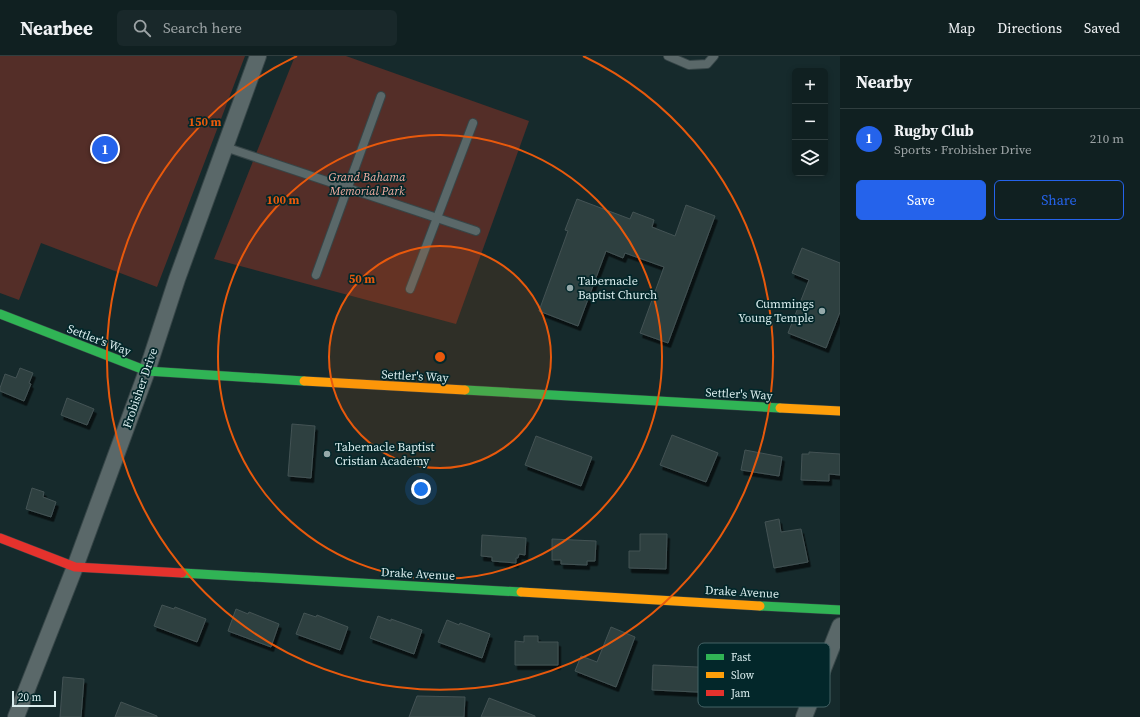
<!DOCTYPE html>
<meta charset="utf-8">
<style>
body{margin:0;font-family:"Source Serif 4",serif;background:#19282a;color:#f1f3f6}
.controls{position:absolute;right:12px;top:12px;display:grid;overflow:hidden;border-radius:6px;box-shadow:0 2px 6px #0003}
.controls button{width:36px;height:36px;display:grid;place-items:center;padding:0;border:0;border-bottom:1px solid #303e3f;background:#102021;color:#f1f3f6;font:20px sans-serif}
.scale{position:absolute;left:12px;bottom:10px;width:44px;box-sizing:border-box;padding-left:4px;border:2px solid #daedee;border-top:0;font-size:11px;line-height:14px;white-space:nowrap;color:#daedee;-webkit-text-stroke:3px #03272a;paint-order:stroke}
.you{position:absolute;left:421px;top:433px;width:14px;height:14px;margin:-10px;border:3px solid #fff;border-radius:50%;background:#1a73e8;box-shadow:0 0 0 6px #1a73e833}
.badge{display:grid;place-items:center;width:26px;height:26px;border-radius:50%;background:#2563eb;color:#fff;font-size:13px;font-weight:700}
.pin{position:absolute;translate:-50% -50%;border:2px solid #fff;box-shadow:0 1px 4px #0006}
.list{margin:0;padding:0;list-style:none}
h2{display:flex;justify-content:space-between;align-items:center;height:52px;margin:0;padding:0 16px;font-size:17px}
h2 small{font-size:13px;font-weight:400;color:#9ca3a5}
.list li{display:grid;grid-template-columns:26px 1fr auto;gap:12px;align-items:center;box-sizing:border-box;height:60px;padding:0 16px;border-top:1px solid #303e3f}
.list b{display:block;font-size:15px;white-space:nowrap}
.list p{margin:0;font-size:13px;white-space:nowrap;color:#9ca3a5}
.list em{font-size:13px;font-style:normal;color:#9ca3a5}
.actions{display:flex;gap:8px;padding:12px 16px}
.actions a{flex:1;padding:9px 0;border:1px solid #2563eb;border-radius:6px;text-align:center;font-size:14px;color:#2563eb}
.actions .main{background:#2563eb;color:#fff}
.icon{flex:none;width:22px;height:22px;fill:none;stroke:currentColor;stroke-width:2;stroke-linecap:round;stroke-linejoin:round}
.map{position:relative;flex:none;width:840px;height:661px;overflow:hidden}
header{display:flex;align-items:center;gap:24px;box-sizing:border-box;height:56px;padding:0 20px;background:#102021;border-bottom:1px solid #303e3f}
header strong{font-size:19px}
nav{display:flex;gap:22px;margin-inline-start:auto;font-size:14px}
.search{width:280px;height:36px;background:#19282a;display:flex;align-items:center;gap:10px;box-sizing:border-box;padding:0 14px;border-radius:6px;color:#9ca3a5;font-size:15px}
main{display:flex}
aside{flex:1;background:#102021}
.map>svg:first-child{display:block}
</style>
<header>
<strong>Nearbee</strong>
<div class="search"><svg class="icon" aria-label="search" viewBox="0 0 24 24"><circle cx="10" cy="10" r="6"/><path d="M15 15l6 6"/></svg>Search here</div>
<nav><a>Map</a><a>Directions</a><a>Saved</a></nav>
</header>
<main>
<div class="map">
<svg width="840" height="661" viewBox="0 0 840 661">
<defs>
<filter id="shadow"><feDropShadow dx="2.5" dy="4.5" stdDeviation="0" flood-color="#0009"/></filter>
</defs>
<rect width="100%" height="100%" fill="#162a2c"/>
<!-- green -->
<g fill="#542e28">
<path d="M0,0H245L157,231L41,187L19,244L0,237Z"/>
<path d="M295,0H346L529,65L456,268L214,203Z"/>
</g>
<!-- building -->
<g fill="#2f3f40" stroke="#435354" filter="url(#shadow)">
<path d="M577,143L630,163L633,156L654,164L652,171L675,180L686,149L715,160L668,287L640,277L664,211L625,197L623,202L606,195L578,270L539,255L568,175L565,174Z"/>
<path d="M802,192L840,207V256L826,292L788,277L809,224L792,217Z"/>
<path d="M20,312L33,317L29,327L31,328L24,345L0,335V332L5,318L16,322Z"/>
<path d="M67,342L94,353L87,369L61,359Z"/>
<path d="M292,368L315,370L311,422L288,420Z"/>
<path d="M672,379L718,397L706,426L660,409Z"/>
<path d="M536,380L592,401L581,430L525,409Z"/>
<path d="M745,394L782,401L779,420L741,414Z"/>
<path d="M809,396L840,398V419L829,418V425L801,424L802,398H809Z"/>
<path d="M32,432L44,436L43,441L56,446L51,461L26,453Z"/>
<path d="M779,463L781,476L801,473L808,506L774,512L765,466Z"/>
<path d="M640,478H667L666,513L629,512V495H640Z"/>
<path d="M482,479L526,482L525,499L519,498L518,502H516V507L492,505V501L481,500Z"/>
<path d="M552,483L596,485L595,505H587V509L561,508V504H552Z"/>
<path d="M162,549L174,553L175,551L206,563L197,586L154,570Z"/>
<path d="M236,553L248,558L249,556L279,568L271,591L228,575Z"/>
<path d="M304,557L316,561L317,559L348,571L340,594L296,578Z"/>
<path d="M378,560L391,565V563L422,574L414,598L370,582Z"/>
<path d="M447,564L459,569L460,567L490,578L482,602L438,586Z"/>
<path d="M611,571L635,581L616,631L575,615L581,600L597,606Z"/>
<path d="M524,580H538V586H558V609H515V585L524,586Z"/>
<path d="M653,609L742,613L741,638L652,634Z"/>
<path d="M63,621L84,623L81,661H60Z"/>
<path d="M417,640L465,641L464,661H409Z"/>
<path d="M489,642L535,660V661H481Z"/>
<path d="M121,646L157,660V661H115Z"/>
</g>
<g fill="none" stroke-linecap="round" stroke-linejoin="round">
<defs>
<g id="lane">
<path d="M668,0L689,9L707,8L714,0"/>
<path d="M225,91L476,175"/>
<path d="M316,219L381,40"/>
<path d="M410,233L473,67"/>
</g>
<g id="street">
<path d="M16,661L75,511L147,315L177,223L258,0"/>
<path d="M804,661L840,570"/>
</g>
<g id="fast">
<path d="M0,258L147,315L304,325"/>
<path d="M465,334L780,352"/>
<path d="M182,517L521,536"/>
<path d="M760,550L840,554"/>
</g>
<g id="slow">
<path d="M304,325L465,334"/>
<path d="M780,352L840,355"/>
<path d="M521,536L760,550"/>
</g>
<path id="jam" d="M0,482L75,511L182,517"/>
</defs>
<!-- lane casing -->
<use href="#lane" stroke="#374648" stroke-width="10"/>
<!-- street casing -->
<use href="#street" stroke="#374648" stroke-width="18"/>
<!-- fast casing -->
<use href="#fast" stroke="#374648" stroke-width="10"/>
<!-- slow casing -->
<use href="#slow" stroke="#374648" stroke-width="10"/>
<!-- jam casing -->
<use href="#jam" stroke="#374648" stroke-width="10"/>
<!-- lane -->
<use href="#lane" stroke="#5a6869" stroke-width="8"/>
<!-- street -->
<use href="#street" stroke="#5a6869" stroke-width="16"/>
<!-- fast -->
<use href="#fast" stroke="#30b455" stroke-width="9"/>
<!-- slow -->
<use href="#slow" stroke="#ff9f0a" stroke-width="9"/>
<!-- jam -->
<use href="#jam" stroke="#e5322d" stroke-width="9"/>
</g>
<!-- distance rings -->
<circle cx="440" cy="301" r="111" fill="#e8590c" fill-opacity=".12"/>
<g fill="none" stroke="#e8590c" stroke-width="2">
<circle cx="440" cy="301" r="111"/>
<circle cx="440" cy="301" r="222"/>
<path d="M583 0A333 333 0 1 1 297 0"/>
</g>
<!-- markers -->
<g fill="#95a9aa" stroke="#03272a" stroke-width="1.5">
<circle cx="570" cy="232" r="4"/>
<circle cx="822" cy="255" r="4"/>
<circle cx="327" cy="398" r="4"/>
</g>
<g text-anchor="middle" stroke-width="3.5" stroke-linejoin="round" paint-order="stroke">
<!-- park labels -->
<g font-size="12" font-style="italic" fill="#f5afa3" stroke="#03272a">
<text x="367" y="125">Grand Bahama<tspan x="367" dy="14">Memorial Park</tspan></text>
</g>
<!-- poi labels -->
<g font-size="12" fill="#daedee" stroke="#03272a" text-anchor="start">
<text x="578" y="229">Tabernacle<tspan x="578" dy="14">Baptist Church</tspan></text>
<text x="814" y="252" text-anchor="end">Cummings<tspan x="814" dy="14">Young Temple</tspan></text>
<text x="335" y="395">Tabernacle Baptist<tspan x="335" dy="14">Cristian Academy</tspan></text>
</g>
<!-- street labels -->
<g font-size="12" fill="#daedee" stroke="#03272a">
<text transform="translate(99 284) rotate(21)" y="4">Settler's Way</text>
<text transform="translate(415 320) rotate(3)" y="4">Settler's Way</text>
<text transform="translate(140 332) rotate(-71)" y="4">Frobisher Drive</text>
<text transform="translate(739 338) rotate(3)" y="4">Settler's Way</text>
<text transform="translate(418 518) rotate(3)" y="4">Drake Avenue</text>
<text transform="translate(742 536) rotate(3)" y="4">Drake Avenue</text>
</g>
</g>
<!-- legend -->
<rect x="698" y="587" width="132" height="64" rx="6" fill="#03272a" stroke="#446265" stroke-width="1"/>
<rect x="706" y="598" width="18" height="6" fill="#30b455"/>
<rect x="706" y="616" width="18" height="6" fill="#ff9f0a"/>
<rect x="706" y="634" width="18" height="6" fill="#e5322d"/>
<g font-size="11" fill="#daedee">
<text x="731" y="605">Fast</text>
<text x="731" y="623">Slow</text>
<text x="731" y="641">Jam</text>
</g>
<circle cx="440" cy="301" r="6" fill="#e8590c" stroke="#03272a" stroke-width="2"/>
<g font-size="12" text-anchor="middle" font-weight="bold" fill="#e8590c" stroke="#03272a" stroke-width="3.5" stroke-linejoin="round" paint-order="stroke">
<text x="205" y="70">150 m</text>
<text x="283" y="148">100 m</text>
<text x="362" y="227">50 m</text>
</g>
</svg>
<div class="controls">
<button>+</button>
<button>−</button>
<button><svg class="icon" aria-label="layers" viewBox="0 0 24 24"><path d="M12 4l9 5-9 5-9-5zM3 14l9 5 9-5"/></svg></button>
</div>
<div class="scale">20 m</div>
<div class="you"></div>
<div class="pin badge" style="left:105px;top:93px">1</div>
</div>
<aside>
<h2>Nearby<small></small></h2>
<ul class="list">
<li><span class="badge">1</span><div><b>Rugby Club</b><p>Sports · Frobisher Drive</p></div><em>210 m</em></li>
</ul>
<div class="actions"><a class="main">Save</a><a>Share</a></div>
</aside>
</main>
